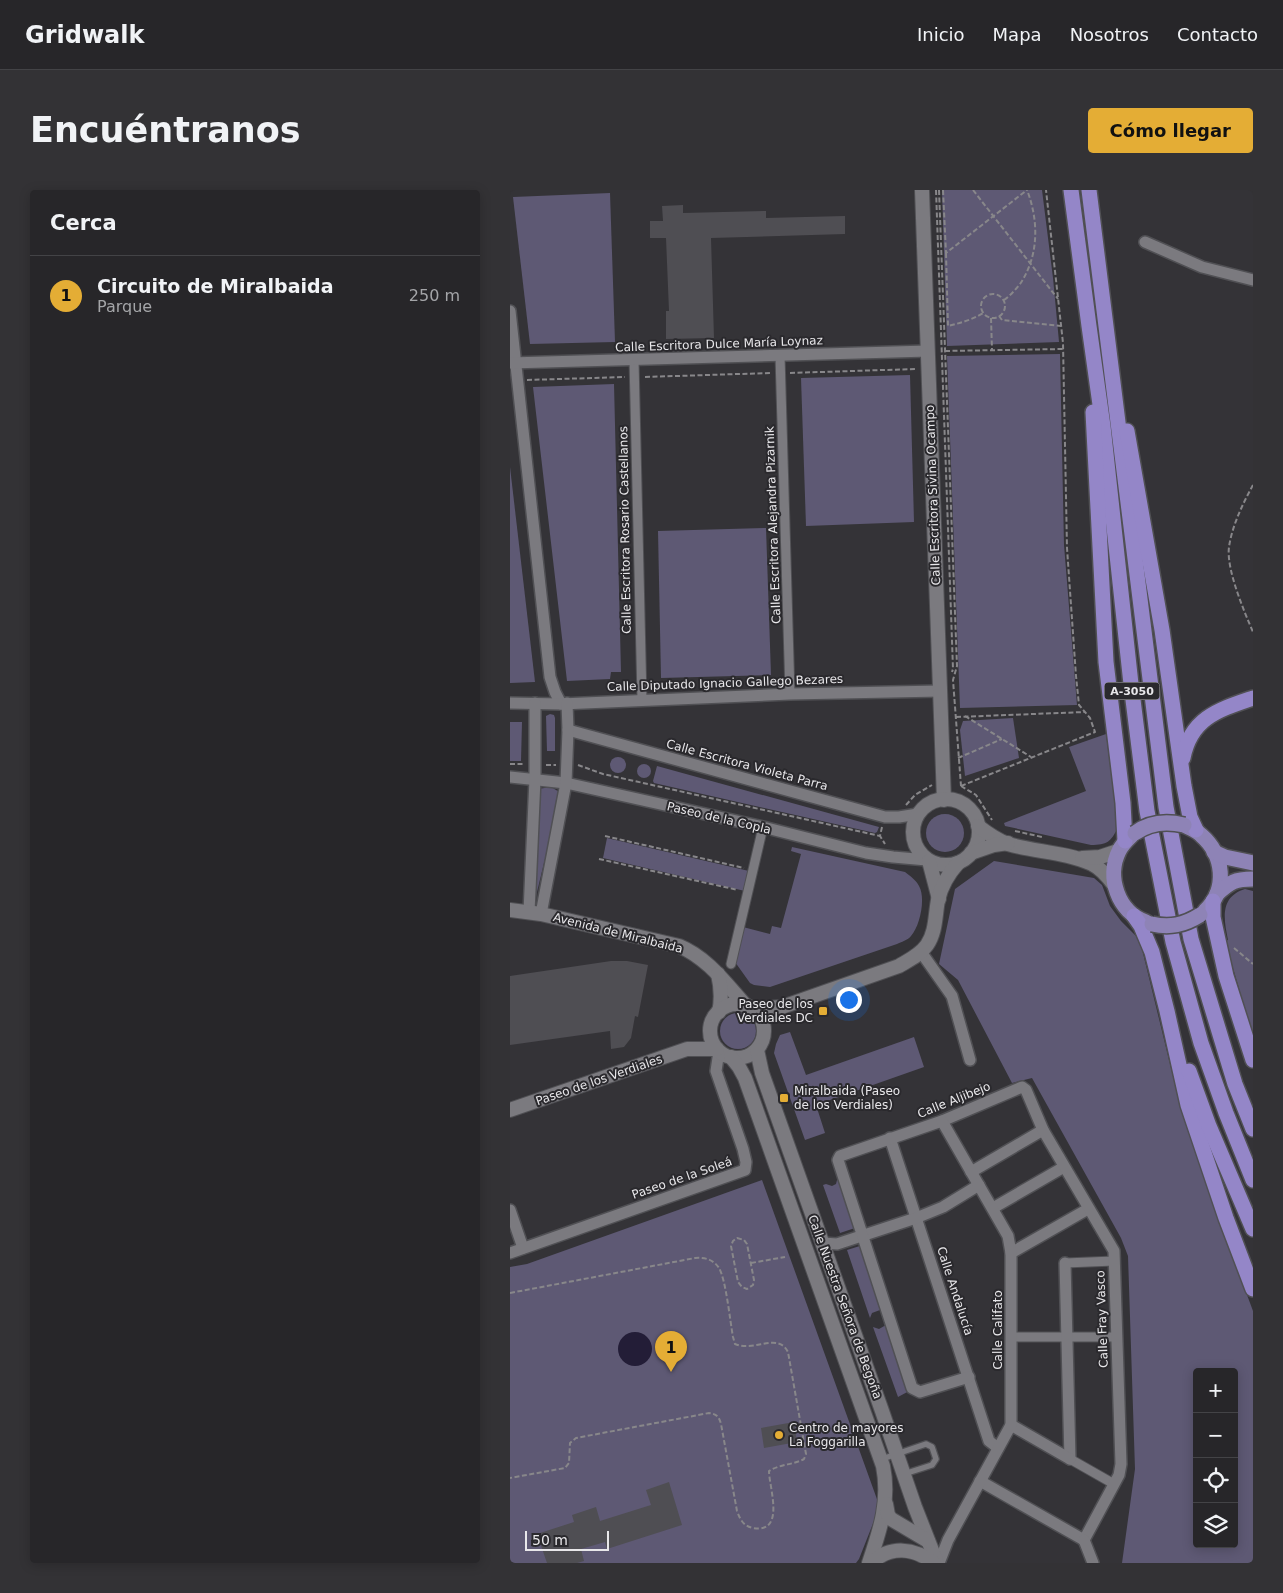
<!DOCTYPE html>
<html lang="es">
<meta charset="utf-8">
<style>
body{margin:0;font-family:"DejaVu Sans",sans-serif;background:#333235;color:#f1f3f6}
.controls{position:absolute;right:15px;bottom:15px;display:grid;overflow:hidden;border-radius:5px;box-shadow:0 2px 12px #0003}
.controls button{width:45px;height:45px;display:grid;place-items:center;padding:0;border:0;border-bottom:1px solid #434346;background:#272629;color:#f1f3f6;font:25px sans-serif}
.scale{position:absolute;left:15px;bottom:12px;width:84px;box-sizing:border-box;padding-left:5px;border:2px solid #e8e7ea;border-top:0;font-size:14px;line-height:18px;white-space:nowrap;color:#e8e7ea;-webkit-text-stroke:4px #2a292d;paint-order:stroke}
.you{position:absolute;left:338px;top:809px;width:18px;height:18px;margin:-12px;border:4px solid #fff;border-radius:50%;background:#1a73e8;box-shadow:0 0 0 8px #1a73e833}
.badge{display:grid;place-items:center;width:32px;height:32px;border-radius:50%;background:#e4ad35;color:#111;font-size:16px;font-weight:700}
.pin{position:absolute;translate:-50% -41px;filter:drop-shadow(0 1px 2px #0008)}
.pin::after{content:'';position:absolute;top:26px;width:18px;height:15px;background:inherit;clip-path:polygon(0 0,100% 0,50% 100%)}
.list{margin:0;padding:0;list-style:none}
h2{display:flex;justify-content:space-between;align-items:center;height:65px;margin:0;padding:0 20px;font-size:21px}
h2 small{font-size:16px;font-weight:400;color:#a4a5a8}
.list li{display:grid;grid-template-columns:32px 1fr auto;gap:15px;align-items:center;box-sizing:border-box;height:80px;padding:0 20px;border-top:1px solid #434346}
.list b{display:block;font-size:19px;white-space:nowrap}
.list p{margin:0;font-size:16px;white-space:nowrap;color:#a4a5a8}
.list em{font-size:16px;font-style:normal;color:#a4a5a8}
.icon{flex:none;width:28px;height:28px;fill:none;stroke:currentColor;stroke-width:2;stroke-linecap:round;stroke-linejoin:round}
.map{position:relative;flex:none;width:743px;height:1373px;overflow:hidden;border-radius:5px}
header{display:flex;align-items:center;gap:30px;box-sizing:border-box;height:70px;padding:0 25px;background:#272629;border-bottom:1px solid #434346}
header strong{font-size:24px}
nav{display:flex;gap:28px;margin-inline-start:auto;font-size:18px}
.intro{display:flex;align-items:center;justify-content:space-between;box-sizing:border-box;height:120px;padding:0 30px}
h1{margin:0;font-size:35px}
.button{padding:12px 22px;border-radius:5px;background:#e4ad35;color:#111;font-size:18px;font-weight:700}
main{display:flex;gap:30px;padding:0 30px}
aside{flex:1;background:#272629;border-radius:5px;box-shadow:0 2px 12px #0003}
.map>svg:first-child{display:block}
</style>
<header>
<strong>Gridwalk</strong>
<nav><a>Inicio</a><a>Mapa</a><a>Nosotros</a><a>Contacto</a></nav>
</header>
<div class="intro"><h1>Encuéntranos</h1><a class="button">Cómo llegar</a></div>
<main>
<aside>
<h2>Cerca<small></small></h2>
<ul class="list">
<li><span class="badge">1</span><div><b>Circuito de Miralbaida</b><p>Parque</p></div><em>250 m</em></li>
</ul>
</aside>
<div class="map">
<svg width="743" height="1373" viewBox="0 0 743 1373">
<rect width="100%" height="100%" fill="#343337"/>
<!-- green -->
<g fill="#5e5974" fill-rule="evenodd">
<path d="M432,0H532L543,88L549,152L437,156Z"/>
<path d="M100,3L105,152L20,154L3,7Z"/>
<path d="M550,164L554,355L567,515L450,518L437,166Z"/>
<path d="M400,185L404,332L296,336L291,188Z"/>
<path d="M104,194L111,482H101L100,489L57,491L23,197Z"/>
<path d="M0,277L25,492L0,493Z"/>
<path d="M256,338L261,485L151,488L148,341Z"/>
<path d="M40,524L44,525L45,528V561H37L36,526Z"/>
<path d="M503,528L509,568L455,586L450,540L453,531Z"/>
<path d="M0,532H12L11,571H0Z"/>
<path d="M596,544L608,637C601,652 597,655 581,655L495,636L494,633L576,601L559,557Z"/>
<circle cx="108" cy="575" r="8"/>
<circle cx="134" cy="581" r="7"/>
<path d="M147,576L369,637L367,642L365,643L144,593L143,591Z"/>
<path d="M41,597L51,603L26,706L28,599Z"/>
<circle cx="435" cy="643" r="19"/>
<path d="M97,648L239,681L235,701L93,668Z"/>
<path d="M282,657L395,682C400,686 406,690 409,696C416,708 410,736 401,746C398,750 391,752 387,754L260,797L244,795L240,793L225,772L233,737L260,744L262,736L271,738L291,664L281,661Z"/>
<path d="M484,671L584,688L592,695L600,716L611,731L626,746L632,759L669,911L707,1024L743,1121V1372L740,1373H612L625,1279L618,1066L611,1048L522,888L502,893L448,790L429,774L445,699ZM687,1182H724V1354H687Z"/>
<path d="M735,699L743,701V846L715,751L718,750C714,730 709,707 735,699Z"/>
<circle cx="228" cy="841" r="18"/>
<path d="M280,842L296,885L404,847L414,877L306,915L315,943L295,950L264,863L266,854L270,845Z"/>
<path d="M332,989L348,1037L330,1043L313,995L316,994L322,996L326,994L327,990Z"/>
<path d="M252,990L368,1312L364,1331L349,1369L346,1373H0V1077L17,1074Z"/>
<path d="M353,1055L375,1121L370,1120L362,1123L360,1128L337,1060Z"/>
<path d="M376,1135L401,1200L388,1207L363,1137L369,1139Z"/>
</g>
<!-- water -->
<circle fill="#231d37" cx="125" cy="1159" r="17"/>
<!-- building -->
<g fill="#4f4e53">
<path d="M173,15V23L256,21V28L335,26V44L201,48L204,148L156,149V121H159L156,48H140V31H153L152,16Z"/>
<path d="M101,771H117L138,775L128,827L125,826L121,848L114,857L101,859L100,841L0,855V786Z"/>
<path d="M284,1232L287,1252L254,1258L251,1238Z"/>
<path d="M159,1292L172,1335L97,1359L95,1352L71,1359L74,1371L67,1373H37L27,1344L64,1332L62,1325L86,1317L90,1331L141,1315L136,1300Z"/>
</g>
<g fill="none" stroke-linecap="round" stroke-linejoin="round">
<defs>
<path id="service" d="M372,1269L416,1254L422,1257L426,1269L422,1275L394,1284"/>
<g id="pedestrian">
<path d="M270,166L280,504"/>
<path d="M124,170L132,510"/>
<path d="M221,774L253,637"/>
<path d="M555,1073L604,1071"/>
<path d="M502,1147H606"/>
<path d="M560,1269L604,1294"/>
</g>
<g id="minor">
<path d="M635,52L692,77L743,90"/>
<path d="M0,121L40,487L45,502L51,514"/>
<path d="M0,173L418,161"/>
<path d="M0,513L51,514L280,504L430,501"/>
<path d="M58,540L375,627H389L408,624"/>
<path d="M0,587L56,593L253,637L356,663L383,667L417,670"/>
<path d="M19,722L25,589V513"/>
<path d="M31,724L56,593L58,540L57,513"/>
<path d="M411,762L442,806L460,870"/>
<path d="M380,948L479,1251L488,1258"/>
<path d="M461,982L533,940"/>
<path d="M483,1018L554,977"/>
<path d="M0,1020L13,1058"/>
<path d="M313,1053L327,1054L406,1028L433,1017L469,995"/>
<path d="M0,1063L235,980L236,972L233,959L206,881L209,861"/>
<path d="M501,1063L578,1019"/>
<path d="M555,1073L560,1269"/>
<path d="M459,1187L410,1202L402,1198L328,970L330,966L432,931L512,897L516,900L533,940L604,1061L611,1274L609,1285L574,1350"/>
<path d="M501,1235L560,1269"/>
<path d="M470,1291L574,1350"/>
<path d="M574,1350L583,1373"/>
<path d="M429,1373L438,1350L501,1235V1063L498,1046L432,931"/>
</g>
<g id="tertiary">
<path d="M412,0L434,610"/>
<circle cx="436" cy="642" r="33"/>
<path d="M468,636C477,643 487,650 498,654C525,662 556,662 582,674C590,678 599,688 604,695"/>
<path d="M461,663L484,655L498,653"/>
<path d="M572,668L590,667L608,661"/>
<path d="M419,671L429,709"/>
<path d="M0,720L31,724L169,756C198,768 216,794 237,817"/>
<path d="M208,784C211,797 212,809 209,822"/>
<circle cx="227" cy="841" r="27"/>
<path d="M242,819L272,817L389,776C399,770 410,765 417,755C426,742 425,726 428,710C431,697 439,683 448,673"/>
<path d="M247,860L252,883L372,1221L405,1317L427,1373"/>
<path d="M221,867L229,877L235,888L373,1276C380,1311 370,1340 359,1373"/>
<path d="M0,920L177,859H207"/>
<path d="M376,1314L378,1325L381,1329L418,1351"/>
<path d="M361,1373C381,1355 404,1358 424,1373"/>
</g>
<g id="primary">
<path d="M674,635C680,638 686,640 691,645C714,665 718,699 695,721"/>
<path d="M624,643C619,648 612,654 609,661C596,687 608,722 636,732"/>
<path d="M704,662L715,667L743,673"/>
<path d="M707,704C720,692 725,689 743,689"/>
</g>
<g id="trunk">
<path d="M561,0L579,136L593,236L621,494L637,621L663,752L691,853L716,923L743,990"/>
<path d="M579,0L656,617L681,749L725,894L743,939"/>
<path d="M583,222L596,472L613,613L615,651"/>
<path d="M617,241L652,440L674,596L680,627L686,640"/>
<path d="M673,568C681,528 708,520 743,508"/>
<path d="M703,711V727L716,786L743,870"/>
<path d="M624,726L631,736L642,762L657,821L678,915L716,1028L743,1099"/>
<path d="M679,881L699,936L743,1039"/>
</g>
</defs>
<!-- service casing -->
<use href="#service" stroke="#505054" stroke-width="8"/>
<!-- pedestrian casing -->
<use href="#pedestrian" stroke="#505054" stroke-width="11"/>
<!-- minor casing -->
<use href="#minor" stroke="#505054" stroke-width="14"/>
<!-- tertiary casing -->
<use href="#tertiary" stroke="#505054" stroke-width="16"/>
<!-- primary casing -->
<use href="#primary" stroke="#505054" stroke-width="18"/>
<!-- trunk casing -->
<use href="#trunk" stroke="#505054" stroke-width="18"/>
<!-- path -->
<g stroke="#88878a" stroke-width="2" stroke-dasharray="5 2.5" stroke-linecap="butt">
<path d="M426,0L443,479L442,482"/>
<path d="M429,0L447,476L443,490L451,596"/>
<path d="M433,0L436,63L517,0"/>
<path d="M463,0L548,109"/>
<path d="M436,63L438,136C450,133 462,130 473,123"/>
<circle cx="483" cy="116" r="12"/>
<path d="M494,110C500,106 505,100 510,94C529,66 529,31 517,0"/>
<path d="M489,126L492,130L551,136"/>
<path d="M481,128L482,160"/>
<path d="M435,161L553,159"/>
<path d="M280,183L405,179"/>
<path d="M135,187L260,183"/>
<path d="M17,190L115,187"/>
<path d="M743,295C733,313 722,336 719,357C716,379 734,421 743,442"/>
<path d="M455,526L521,567"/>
<path d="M446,527L575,522"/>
<path d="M448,568L492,549"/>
<path d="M0,574H14"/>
<path d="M36,575H46"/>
<path d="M68,575L93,584L370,646"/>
<path d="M451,596L585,542L580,528L569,515L566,486L557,358L553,153L536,0"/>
<path d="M451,596L466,605L482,630"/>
<path d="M396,615L405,605L422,595"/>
<path d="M372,637L370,646L375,654"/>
<path d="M505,641L532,647"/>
<path d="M95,646L234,678"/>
<path d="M89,669L228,700"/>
<path d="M724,758L743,774"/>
<path d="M227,1048L234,1050L237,1054L244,1090L243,1095L237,1099L232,1097L228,1092L221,1056L223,1051Z"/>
<path d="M241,1073L275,1067"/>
<path d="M0,1103L185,1068C195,1067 204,1070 209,1078C216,1090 220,1131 223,1147L225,1154C245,1162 268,1142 278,1162L296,1264L294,1269C283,1275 270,1274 259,1281C259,1297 276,1344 243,1338C233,1336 230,1329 227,1321L211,1234C209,1226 206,1224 199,1223L66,1248L60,1253L59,1273L55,1278L0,1288"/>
</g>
<!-- service -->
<use href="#service" stroke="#7b7a7f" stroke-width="5.5"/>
<!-- pedestrian -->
<use href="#pedestrian" stroke="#7b7a7f" stroke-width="9"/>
<!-- minor -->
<use href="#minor" stroke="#7b7a7f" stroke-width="11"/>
<!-- tertiary -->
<use href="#tertiary" stroke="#7b7a7f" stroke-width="14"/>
<!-- primary -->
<use href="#primary" stroke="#8e83b6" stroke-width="15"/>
<!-- trunk -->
<use href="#trunk" stroke="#9486c8" stroke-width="15"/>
<defs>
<g id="primary-bridge">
<path d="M625,643C640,632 657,631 674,635"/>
<path d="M642,734C660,738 674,735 690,725"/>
</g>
</defs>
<!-- primary-bridge casing -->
<use href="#primary-bridge" stroke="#505054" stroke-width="18" stroke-linecap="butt"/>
<!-- primary-bridge -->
<use href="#primary-bridge" stroke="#8e83b6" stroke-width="15"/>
</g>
<!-- markers -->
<g fill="#e4ad35" stroke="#2a292d" stroke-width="2">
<rect x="308" y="816" width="10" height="10" rx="2.5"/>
<rect x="269" y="903" width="10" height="10" rx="2.5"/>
<circle cx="269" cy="1245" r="5"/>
</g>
<g text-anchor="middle" stroke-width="4" stroke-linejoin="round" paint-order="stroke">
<!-- shield labels -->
<rect fill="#2a292d" stroke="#afaeb1" stroke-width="1" x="594.5" y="492.5" width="55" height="17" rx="4"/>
<g font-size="11" font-weight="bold" fill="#e8e7ea">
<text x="622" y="505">A-3050</text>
</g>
<!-- street labels -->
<g font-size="12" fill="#e8e7ea" stroke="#2a292d">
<text transform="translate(209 154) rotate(-2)" y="4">Calle Escritora Dulce María Loynaz</text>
<text transform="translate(423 305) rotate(-92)" y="4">Calle Escritora Sivina Ocampo</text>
<text transform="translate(263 335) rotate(-92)" y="4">Calle Escritora Alejandra Pizarnik</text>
<text transform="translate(115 340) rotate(-91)" y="4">Calle Escritora Rosario Castellanos</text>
<text transform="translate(215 493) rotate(-2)" y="4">Calle Diputado Ignacio Gallego Bezares</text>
<text transform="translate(237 575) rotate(15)" y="4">Calle Escritora Violeta Parra</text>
<text transform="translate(209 628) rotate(13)" y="4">Paseo de la Copla</text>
<text transform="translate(108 743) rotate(14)" y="4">Avenida de Miralbaida</text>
<text transform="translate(89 890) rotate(-19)" y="4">Paseo de los Verdiales</text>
<text transform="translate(444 910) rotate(-22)" y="4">Calle Aljibejo</text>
<text transform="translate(172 988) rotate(-19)" y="4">Paseo de la Soleá</text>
<text transform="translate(445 1101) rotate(72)" y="4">Calle Andalucía</text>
<text transform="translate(335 1117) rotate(70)" y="4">Calle Nuestra Señora de Begoña</text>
<text transform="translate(592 1129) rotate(-92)" y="4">Calle Fray Vasco</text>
<text transform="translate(488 1140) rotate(-90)" y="4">Calle Califato</text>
</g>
<!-- poi labels -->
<g font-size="12" fill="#e8e7ea" stroke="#2a292d" text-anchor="start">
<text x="303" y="818" text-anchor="end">Paseo de los<tspan x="303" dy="14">Verdiales DC</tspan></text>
<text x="284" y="905">Miralbaida (Paseo<tspan x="284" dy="14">de los Verdiales)</tspan></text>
<text x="279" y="1242">Centro de mayores<tspan x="279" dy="14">La Foggarilla</tspan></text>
</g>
</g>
</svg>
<div class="controls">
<button>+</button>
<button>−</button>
<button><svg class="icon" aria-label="locate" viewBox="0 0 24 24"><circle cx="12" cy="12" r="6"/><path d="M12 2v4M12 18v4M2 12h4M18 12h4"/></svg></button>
<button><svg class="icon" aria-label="layers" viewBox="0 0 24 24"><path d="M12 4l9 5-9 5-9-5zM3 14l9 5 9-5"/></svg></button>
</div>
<div class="scale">50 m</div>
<div class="you"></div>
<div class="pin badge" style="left:161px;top:1182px">1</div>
</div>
</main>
